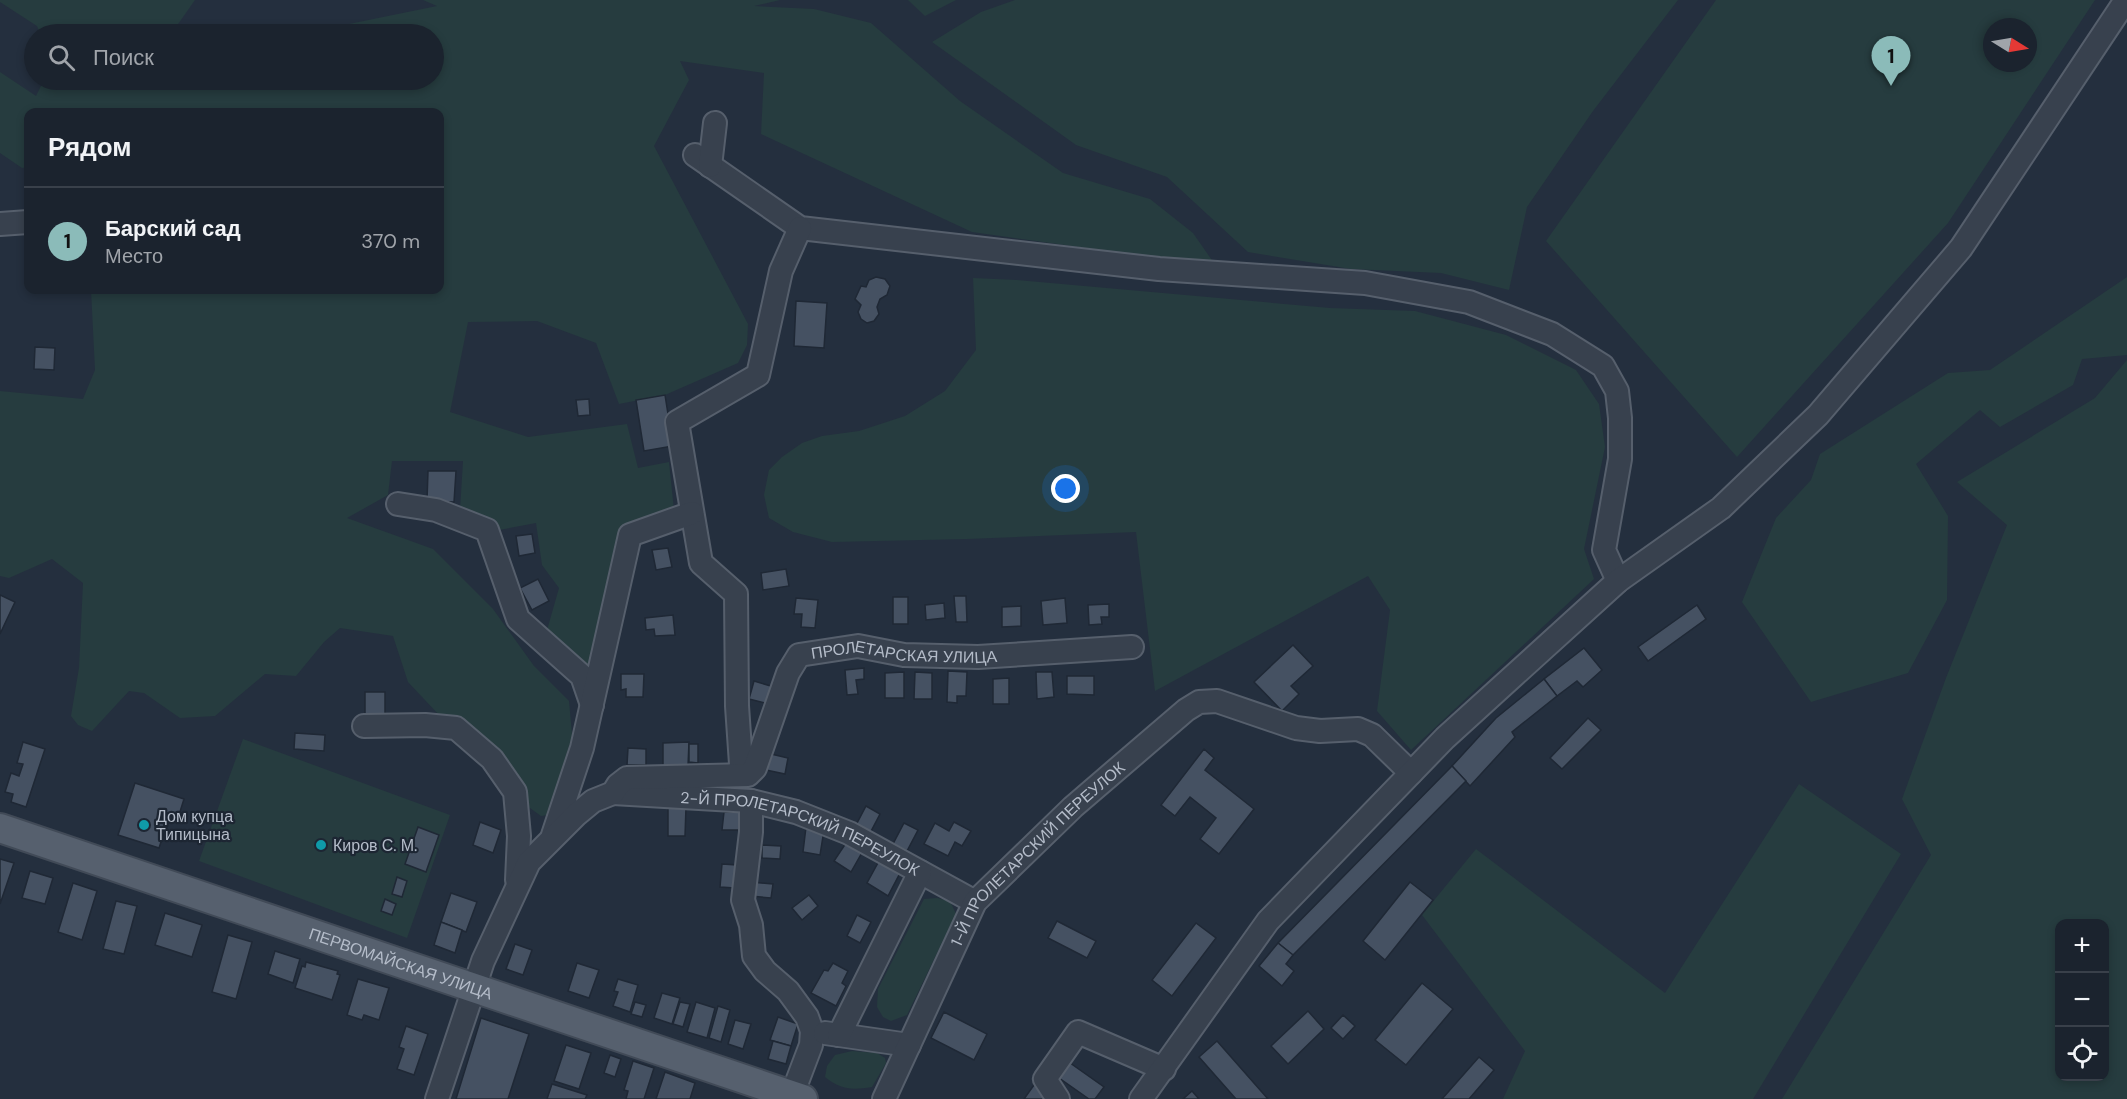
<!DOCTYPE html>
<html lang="ru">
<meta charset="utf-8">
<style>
body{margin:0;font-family:"DM Sans",sans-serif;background:#282f3a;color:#f1f3f6}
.controls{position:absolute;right:18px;bottom:18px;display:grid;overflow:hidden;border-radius:12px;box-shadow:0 3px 9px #0003}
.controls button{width:54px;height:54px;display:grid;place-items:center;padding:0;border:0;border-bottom:2px solid #39404a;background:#1b232e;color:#f1f3f6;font:30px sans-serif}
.compass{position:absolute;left:1983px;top:18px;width:54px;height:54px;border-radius:50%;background:#1b232e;box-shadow:0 3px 9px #0003;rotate:101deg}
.you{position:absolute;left:1066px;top:489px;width:21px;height:21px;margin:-15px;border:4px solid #fff;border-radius:50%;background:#1a73e8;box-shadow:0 0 0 9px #1a73e833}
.badge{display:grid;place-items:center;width:39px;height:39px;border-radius:50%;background:#8bbbb9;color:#111;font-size:20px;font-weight:700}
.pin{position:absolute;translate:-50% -50px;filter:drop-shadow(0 2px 3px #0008)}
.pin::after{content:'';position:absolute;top:32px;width:21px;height:18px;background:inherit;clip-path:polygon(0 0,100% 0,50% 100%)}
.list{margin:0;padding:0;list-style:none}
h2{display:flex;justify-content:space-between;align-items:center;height:78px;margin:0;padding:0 24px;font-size:26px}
h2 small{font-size:20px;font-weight:400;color:#a0a4aa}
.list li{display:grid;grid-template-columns:39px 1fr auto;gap:18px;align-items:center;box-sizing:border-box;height:108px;padding:0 24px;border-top:2px solid #39404a}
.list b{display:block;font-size:22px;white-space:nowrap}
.list p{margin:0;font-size:20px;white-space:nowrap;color:#a0a4aa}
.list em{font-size:20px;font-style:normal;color:#a0a4aa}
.icon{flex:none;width:33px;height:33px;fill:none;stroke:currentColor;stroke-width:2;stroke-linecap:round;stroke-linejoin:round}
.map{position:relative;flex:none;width:2127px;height:1099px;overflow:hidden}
.search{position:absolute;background:#1b232e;box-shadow:0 3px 9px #0003;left:24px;top:24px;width:420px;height:66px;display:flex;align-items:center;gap:15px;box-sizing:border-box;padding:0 21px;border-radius:33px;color:#a0a4aa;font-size:22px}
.panel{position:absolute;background:#1b232e;box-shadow:0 3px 9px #0003;left:24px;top:108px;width:420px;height:186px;border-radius:12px}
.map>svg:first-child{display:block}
</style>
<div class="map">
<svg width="2127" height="1099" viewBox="0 0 2127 1099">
<rect width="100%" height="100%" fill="#242f3e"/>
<!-- green -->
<g fill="#263c3f" fill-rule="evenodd">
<path d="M0,0H195L176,27L197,34H40L37,26L0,2Z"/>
<path d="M423,0H780L754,6L814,9L871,23L960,101L1063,173L1150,199L1193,233L1216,266L972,232L761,134L764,73L680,61L689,80L654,146L748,324L747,345L738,363L665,395L619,404L596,343L537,321L468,322L450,412L528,437L627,424L638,468L669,462L674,510L621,527L592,672L547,630L559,588L542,565L536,523L499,530L460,510L463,461H392L388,495L347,518L433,549L493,609L534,666L569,701L575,767L554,814L541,816L519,800L408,682L393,636L340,628L324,642L296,676L265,674L215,716L180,718L144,693L129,691L92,731L78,725L71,716L79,668L83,583L52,559L9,578L0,576V391L83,399L95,370L91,290H440V112H28V167L22,168L0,153V72L36,96L44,80H434V34H300L437,6Z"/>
<path d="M908,0H956L925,16Z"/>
<path d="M1015,0H1678L1593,111L1527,207L1509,290L1441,273L1351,269L1248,252L1167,177L1076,145L932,42L981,12Z"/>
<path d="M1716,0H2095L1948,223L1737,457L1546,241ZM1992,27H2028V63H1992Z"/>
<path d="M2127,277V355L2082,359L2073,385L2000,427L1980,410L1916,464L1948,516L1947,600L1908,673L1811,702L1742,602L1776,518L1811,480L1820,454L1948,373L1990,370Z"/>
<path d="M973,278L1017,280L1330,308L1415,311L1506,335L1576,370L1599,404L1605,447L1584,549L1594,579L1411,750L1377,711L1390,610L1368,576L1155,691L1136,532L967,539L832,542L793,532L769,518L764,495L769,470L782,457L802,443L822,436L859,431L905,416L945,391L976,350Z"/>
<path d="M2127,360V1099H1782L1931,855L1902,799L1946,678L2007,525L1957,482L2095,398ZM2060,924H2104V1076H2060Z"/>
<path d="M243,739L450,815L407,938L199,861Z"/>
<path d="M1799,784L1901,854L1753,1099H1503L1525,1051L1422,915L1476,849L1665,993Z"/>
<path d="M937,898L950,901L956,914L907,1015L891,1021L883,1017L877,1007L878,989L924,899Z"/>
<path d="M852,1051L877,1053L885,1058L886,1063L872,1087C852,1090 841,1090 825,1077L827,1066L835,1055Z"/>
</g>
<!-- building -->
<g fill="#455162" stroke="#1f2835" stroke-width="1.5">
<path d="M876,277L885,279L890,286L887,295L880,299L877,307L879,314L874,321L867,323L861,319L858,312L861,305L855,299L861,286L866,287L869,280Z"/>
<path d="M796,301L827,303L824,348L794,346Z"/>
<path d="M35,347L55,348L54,370L34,369Z"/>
<path d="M665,395L673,446L644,451L636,400Z"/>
<path d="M589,399L590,415L578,416L576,400Z"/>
<path d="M428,471H456L454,502L427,501Z"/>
<path d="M532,534L535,553L519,556L516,536Z"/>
<path d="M668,548L672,567L656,570L652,550Z"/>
<path d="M786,569L789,586L763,590L761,573Z"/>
<path d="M538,579L549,601L532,610L520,588Z"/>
<path d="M0,595L15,602L0,634Z"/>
<path d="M954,596H966L967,622H956Z"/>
<rect x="893" y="597" width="15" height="27"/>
<path d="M796,598L818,600L815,628L801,627L802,614H794Z"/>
<path d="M1065,598L1067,623L1043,625L1041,601Z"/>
<path d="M944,603L945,618L926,620L925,605Z"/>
<path d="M1109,604V617H1101L1102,624L1089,625L1088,605Z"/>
<path d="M1697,605L1706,619L1648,661L1638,647Z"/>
<path d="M1021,606V626L1002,627V607Z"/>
<path d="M673,615L675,635L655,636L654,629L646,630L645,618Z"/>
<path d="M1293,645L1313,666L1291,686L1299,694L1282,711L1254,682Z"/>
<path d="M1584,648L1602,670L1583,687L1577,681L1557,696L1544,679Z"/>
<path d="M864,668V679L856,680L858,694L847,695L845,670Z"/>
<path d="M948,671L967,672L966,696H957V703L947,702Z"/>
<path d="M904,672V698H885V673Z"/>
<path d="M915,672L932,673V699H914Z"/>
<path d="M1036,672H1052L1054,697L1037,699Z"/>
<path d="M621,674H644L643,697H626V689L621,690Z"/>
<path d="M1067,676H1094V695L1067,694Z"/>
<path d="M1009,678V704H993V679Z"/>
<path d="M1544,679L1557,696L1512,732L1515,737L1470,786L1452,766L1496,718Z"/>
<path d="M754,681L774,687L769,704L749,699Z"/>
<rect x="365" y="692" width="20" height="22"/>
<path d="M1588,718L1601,730L1562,769L1550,758Z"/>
<path d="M295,733L325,735L324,751L294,749Z"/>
<path d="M23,742L45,749L26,807L11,802L13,794L5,792L11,773L19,776L23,764L17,763Z"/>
<path d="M689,742L688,766H663V743Z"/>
<path d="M689,744H698V763L689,762Z"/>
<path d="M628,748L646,749V765H627Z"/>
<path d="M1204,749L1214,758L1205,770L1254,809L1219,854L1200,839L1216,818L1190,797L1175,816L1161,805Z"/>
<path d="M771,754L788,758L785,774L766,770Z"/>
<path d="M1452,766L1466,781L1293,955L1278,943Z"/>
<path d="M135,783L184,799L179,815L171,812L159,848L118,835Z"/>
<path d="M866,806L880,814L869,835L855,827Z"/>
<path d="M686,807L685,836H668V808Z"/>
<path d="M724,812H745L744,830H722Z"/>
<path d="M480,822L501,830L493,853L473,845Z"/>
<path d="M954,822L971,831L962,846L955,842L948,856L924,844L935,823L949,831Z"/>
<path d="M904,823L918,830L907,851L893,844Z"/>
<path d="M418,827L439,835L426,872L405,864Z"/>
<path d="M806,827L824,830L820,855L803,852Z"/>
<path d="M848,840L864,849L851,872L834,861Z"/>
<path d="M762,845L781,846L780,859L762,858Z"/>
<path d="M0,859L14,863L0,904Z"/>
<path d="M879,861L900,873L888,896L867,883Z"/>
<path d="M722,864L737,865L735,888L720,887Z"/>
<path d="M30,871L53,878L45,904L22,898Z"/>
<path d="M397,877L407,881L402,897L392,894Z"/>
<path d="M751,882L773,884L771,898L750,896Z"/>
<path d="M1410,882L1433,900L1385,960L1363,941Z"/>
<path d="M73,883L97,891L82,940L58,932Z"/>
<path d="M451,893L477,902L466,932L441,922Z"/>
<path d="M809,895L818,906L802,920L792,908Z"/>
<path d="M385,899L396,904L392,915L381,911Z"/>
<path d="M116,901L137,906L124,954L103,949Z"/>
<path d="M165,913L202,925L192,957L155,945Z"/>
<path d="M857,915L871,922L860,943L847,936Z"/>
<path d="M1057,921L1096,941L1087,958L1048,938Z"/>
<path d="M441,922L462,930L455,953L434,945Z"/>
<path d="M1196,923L1216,938L1172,996L1152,980Z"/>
<path d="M228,935L252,942L236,999L212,992Z"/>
<path d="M1278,943L1293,955L1286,964L1294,971L1282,986L1259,966Z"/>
<path d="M515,944L532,950L523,975L506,969Z"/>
<path d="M275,951L300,959L293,983L268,974Z"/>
<path d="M306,962L338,971L337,974L340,975L332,1000L295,988L302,966L305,967Z"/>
<path d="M577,963L599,970L589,998L568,991Z"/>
<path d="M833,963L848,971L842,983L846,986L836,1006L811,993L824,970L828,971Z"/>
<path d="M358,979L389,988L379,1020L364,1015L362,1020L347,1015Z"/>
<path d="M618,979L638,985L630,1012L613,1006L618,992L614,991Z"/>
<path d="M1422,983L1453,1009L1406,1065L1375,1040Z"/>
<path d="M662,993L680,998L672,1024L654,1018Z"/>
<path d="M635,1002L646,1005L642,1017L631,1014Z"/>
<path d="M680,1002L690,1004L683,1027L673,1024Z"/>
<path d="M696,1002L715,1008L707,1038L687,1032Z"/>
<path d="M718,1006L730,1010L721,1042L709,1038Z"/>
<path d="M1308,1011L1324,1029L1288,1064L1271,1046Z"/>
<path d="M944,1012L987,1034L974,1060L931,1038Z"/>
<path d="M1343,1015L1355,1026L1343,1039L1331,1028Z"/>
<path d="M778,1017L798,1024L791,1046L770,1040Z"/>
<path d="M481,1018L529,1034L508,1099H456Z"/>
<path d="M735,1020L751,1024L743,1049L728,1044Z"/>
<path d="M406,1026L428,1034L414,1075L397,1069L404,1049L399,1047Z"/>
<path d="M773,1041L791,1046L786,1064L768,1059Z"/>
<path d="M1217,1041L1268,1099H1236L1199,1057Z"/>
<path d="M566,1045L591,1053L579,1089L554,1081Z"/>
<path d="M610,1055L621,1059L615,1077L604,1073Z"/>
<path d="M1479,1057L1494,1070L1469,1099H1442Z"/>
<path d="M1063,1058L1104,1087L1095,1099H1089L1052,1073Z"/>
<path d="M633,1061L654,1068L644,1099H626L628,1091L624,1090Z"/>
<path d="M665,1072L695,1083L690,1099H656Z"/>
<path d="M552,1084L587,1095L585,1099H547Z"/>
<path d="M1034,1085L1043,1091L1051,1099H1024Z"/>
<path d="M1192,1091L1199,1099H1183Z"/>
</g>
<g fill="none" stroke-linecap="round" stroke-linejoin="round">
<defs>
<g id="minor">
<path d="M695,155L800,228L1159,269L1365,283L1469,302L1552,334L1603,366L1617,391L1620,418V459L1604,550L1618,581"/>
<path d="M710,166L715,123"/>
<path d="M0,224L28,222"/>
<path d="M398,504L436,510L487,530L518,619L582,676L592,705"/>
<path d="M364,726L425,725L456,728L492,759L515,792L519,836L517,880"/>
<path d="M739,775L741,764L737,706L736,594L701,563L677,422L758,375L781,271L800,228"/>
<path id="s1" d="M613,793L751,801L796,812L849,833L975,902"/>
<path d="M751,801V832L743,900L751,925L754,956L765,971L788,991L807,1017L812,1031L811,1045L792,1095"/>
<path d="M553,835L582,748L630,535L692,513"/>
<path d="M825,1033L909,1045"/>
<path d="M839,1035L920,872"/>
<path id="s2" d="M437,1099L483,961L529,862L576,815L593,801L613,793L618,785L627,778L748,775L755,768L788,673L799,655L858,646L904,655L978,657L1132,647"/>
<path id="s3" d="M884,1099L975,902L1073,807L1186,710L1199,702L1217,701L1296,728L1320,731L1358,729L1372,735L1411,773"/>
<path d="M1058,1099L1045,1079L1078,1032L1164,1069"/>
<path d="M1141,1099L1268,921L1445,738L1618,581L1721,508L1818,415L1961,248L2126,0"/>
</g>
<g id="major">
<path id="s4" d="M0,828L803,1099"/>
</g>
</defs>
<!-- minor casing -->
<use href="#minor" stroke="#565f6c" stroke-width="26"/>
<!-- major casing -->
<use href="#major" stroke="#414a57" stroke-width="32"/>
<!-- minor -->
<use href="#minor" stroke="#38414e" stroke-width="22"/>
<!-- major -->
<use href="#major" stroke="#56606e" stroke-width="28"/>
</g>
<!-- markers -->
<g fill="#0f9aa8" stroke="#1d2633" stroke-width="2">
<circle cx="144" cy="825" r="6"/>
<circle cx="321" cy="845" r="6"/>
</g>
<g text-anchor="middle" stroke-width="4.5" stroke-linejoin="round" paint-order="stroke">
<!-- street labels -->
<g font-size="16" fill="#b4bcc9" stroke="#1d2633">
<text dy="6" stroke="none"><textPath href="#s2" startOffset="744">ПРОЛЕТАРСКАЯ УЛИЦА</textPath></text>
<text dy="6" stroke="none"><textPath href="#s1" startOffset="194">2-Й ПРОЛЕТАРСКИЙ ПЕРЕУЛОК</textPath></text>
<text dy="6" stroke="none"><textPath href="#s3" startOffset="294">1-Й ПРОЛЕТАРСКИЙ ПЕРЕУЛОК</textPath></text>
<text dy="6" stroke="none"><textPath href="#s4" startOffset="423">ПЕРВОМАЙСКАЯ УЛИЦА</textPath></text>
</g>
<!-- poi labels -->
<g font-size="16" fill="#b4bcc9" stroke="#1d2633" text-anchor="start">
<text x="156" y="822">Дом купца<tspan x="156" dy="18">Типицына</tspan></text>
<text x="333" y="851">Киров С. М.</text>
</g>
</g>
</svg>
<div class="controls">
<button>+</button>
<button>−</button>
<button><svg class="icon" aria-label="locate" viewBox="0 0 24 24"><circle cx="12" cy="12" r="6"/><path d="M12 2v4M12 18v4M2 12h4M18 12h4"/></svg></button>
</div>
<svg class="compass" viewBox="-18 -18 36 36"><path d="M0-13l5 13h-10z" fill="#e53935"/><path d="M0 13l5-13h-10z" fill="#a0a4aa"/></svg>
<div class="you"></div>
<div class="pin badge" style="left:1891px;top:86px">1</div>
<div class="search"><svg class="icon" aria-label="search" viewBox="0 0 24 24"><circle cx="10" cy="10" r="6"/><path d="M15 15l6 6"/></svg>Поиск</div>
<section class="panel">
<h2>Рядом<small></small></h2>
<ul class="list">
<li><span class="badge">1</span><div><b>Барский сад</b><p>Место</p></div><em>370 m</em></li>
</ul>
</section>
</div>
